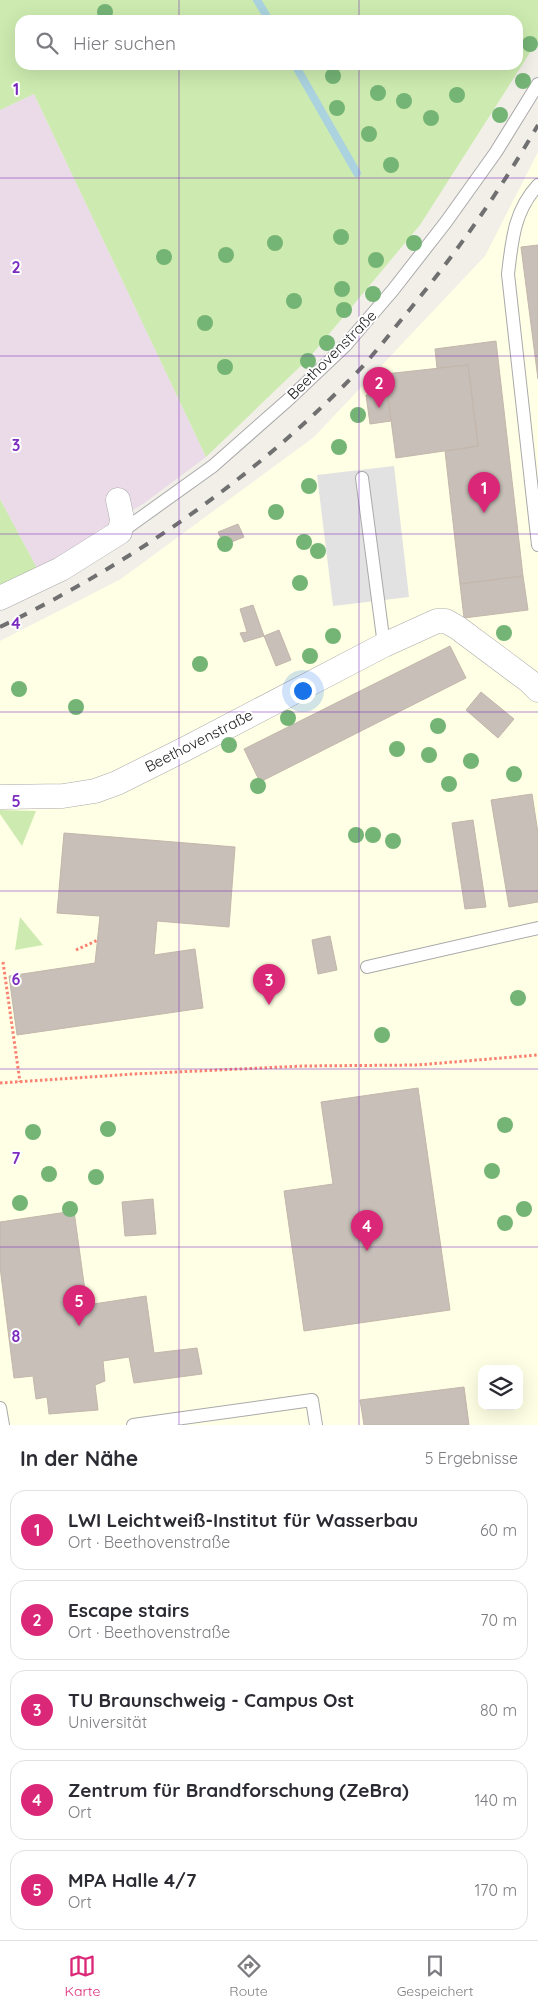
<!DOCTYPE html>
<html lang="de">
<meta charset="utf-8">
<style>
body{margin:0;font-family:Quicksand,sans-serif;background:#f2f2f3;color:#2b2b33}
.controls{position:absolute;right:15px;bottom:15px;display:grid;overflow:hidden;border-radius:10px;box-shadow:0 5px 20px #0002}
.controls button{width:45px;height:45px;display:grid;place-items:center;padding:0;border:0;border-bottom:1px solid #e1e1e2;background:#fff;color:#2b2b33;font:25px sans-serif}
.you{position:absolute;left:302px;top:690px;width:18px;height:18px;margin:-12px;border:4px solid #fff;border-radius:50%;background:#1a73e8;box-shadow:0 0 0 8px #1a73e833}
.badge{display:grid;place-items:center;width:32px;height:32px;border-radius:50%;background:#db2777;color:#fff;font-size:16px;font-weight:700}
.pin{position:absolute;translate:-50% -41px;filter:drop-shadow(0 1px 2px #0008)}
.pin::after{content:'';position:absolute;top:26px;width:18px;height:15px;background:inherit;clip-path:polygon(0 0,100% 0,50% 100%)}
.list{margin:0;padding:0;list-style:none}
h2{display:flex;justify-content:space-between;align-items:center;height:65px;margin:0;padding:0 20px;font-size:21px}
h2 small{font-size:16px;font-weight:400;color:#7c7c81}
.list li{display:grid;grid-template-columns:32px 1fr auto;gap:15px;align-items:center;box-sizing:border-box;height:80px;margin:0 10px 10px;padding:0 10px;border:1px solid #e1e1e2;border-radius:15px}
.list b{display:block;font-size:19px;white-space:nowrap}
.list p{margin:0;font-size:16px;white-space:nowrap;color:#7c7c81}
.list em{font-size:16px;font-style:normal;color:#7c7c81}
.icon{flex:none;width:28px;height:28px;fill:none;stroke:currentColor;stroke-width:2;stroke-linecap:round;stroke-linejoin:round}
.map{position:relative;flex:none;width:538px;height:1425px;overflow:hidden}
.search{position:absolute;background:#fff;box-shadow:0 5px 20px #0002;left:15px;right:15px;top:15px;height:55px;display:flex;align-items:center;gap:12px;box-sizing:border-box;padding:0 18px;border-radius:15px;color:#7c7c81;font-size:19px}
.sheet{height:515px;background:#fff}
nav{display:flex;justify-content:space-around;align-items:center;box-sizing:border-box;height:70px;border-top:1px solid #e1e1e2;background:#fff;font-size:14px;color:#7c7c81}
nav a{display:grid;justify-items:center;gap:2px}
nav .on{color:#db2777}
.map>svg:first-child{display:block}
</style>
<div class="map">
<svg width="538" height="1425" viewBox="0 0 538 1425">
<rect width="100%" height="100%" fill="#f2efe9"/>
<!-- industrial -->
<path fill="#ebdbe8" d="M34,94L206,457L143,504L99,530L39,572L0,499V110Z"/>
<!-- education -->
<path fill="#ffffe5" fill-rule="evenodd" d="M538,152V1425H0V641L121,579L314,437L485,256ZM482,1369H519V1406H482Z"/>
<!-- grass -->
<g fill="#cdebb0" fill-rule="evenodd">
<path d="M0,0H538V40L420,225L309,358L206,457L34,94L0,110ZM20,20H518V65H20Z"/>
<path d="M0,499L39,572L0,589Z"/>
<path d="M0,810L36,811L22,846L0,814Z"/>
<path d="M20,917L43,945L15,950Z"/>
</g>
<!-- parking -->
<path fill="#e2e2e2" d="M394,466L409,597L333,606L317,475Z"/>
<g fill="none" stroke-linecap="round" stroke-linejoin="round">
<!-- stream -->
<g stroke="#aad3df" stroke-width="8">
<path d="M257,0L269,20"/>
<path d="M295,65L357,173"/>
</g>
</g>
<!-- building -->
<g fill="#c7bfb8" stroke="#c4b6ab">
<path d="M538,245V379L521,247Z"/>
<path d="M496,341L523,576L460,584L445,451L478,446L468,365L437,368L435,349Z"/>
<path d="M468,365L478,446L396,458L385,374Z"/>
<path d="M387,392L391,421L370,424L366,395Z"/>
<path d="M238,524L244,537L224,545L218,532Z"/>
<path d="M523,576L528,610L464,618L460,584Z"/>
<path d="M253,605L264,636L244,642L240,633L247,632L240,609Z"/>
<path d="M279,630L291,660L276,666L264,636Z"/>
<path d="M450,646L466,678L260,782L244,749Z"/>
<path d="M481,692L514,719L498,738L466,710Z"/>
<path d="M532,794L538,833V902L509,907L491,800Z"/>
<path d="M473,820L486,907L465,909L452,823Z"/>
<path d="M64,833L235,847L229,927L157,921L154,955L195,949L203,1008L17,1035L9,976L95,963L100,916L57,913Z"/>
<path d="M330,936L337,970L318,974L312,940Z"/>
<path d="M418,1088L450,1310L304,1331L284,1191L333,1184L321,1102Z"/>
<path d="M153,1199L156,1234L125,1236L122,1202Z"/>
<path d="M74,1211L87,1305L146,1296L154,1353L197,1348L202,1374L134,1383L129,1357L103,1361L105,1381L95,1385L98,1410L49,1414L47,1397L36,1399L33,1376L14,1378L0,1267V1222Z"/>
<path d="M464,1387L469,1425H364L360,1400Z"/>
</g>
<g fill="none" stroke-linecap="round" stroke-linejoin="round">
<defs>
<g id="service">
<path d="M538,185C514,211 512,240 508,274L538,545"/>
<path d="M362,478L384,645"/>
<path d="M121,532L213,466L289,399L345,346L393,290L446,222L496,152L538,84"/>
<path d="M367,967L538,928"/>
<path d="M0,1408L3,1425"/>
<path d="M133,1425L312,1400L316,1425"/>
</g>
<g id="minor">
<path d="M0,598L61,569L120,532L122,519L118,500"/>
<path d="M0,797L63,796L95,791L117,783L185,749L384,645L437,621H446L458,628L529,681L538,690"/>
</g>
</defs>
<!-- service casing -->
<use href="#service" stroke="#a9a9a9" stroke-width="14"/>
<!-- minor casing -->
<use href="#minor" stroke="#a9a9a9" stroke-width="25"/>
<!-- path -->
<g stroke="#fa8072" stroke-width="3" stroke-dasharray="2.5 2.5" stroke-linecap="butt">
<path d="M76,950L98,940"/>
<path d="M3,962L20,1082"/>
<path d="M0,1083L134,1074L303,1066L417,1065L538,1055"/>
</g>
<!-- service -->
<use href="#service" stroke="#fff" stroke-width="12"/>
<!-- minor -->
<use href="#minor" stroke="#fff" stroke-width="24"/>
<!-- rail -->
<path stroke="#707070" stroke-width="4" stroke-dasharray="10 10" stroke-linecap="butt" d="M0,627C134,562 260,474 363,366C380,347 395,327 411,308C460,248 499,192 538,125"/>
</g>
<!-- trees -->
<g fill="#74b475">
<circle cx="105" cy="12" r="8"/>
<circle cx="530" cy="44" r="8"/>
<circle cx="333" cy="76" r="8"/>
<circle cx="523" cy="81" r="8"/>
<circle cx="378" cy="93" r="8"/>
<circle cx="457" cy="95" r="8"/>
<circle cx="404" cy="101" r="8"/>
<circle cx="337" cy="108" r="8"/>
<circle cx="500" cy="115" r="8"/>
<circle cx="431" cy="118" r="8"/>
<circle cx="369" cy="134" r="8"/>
<circle cx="391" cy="165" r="8"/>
<circle cx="341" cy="237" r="8"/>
<circle cx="275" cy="243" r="8"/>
<circle cx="414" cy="243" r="8"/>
<circle cx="226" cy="255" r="8"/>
<circle cx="164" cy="257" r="8"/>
<circle cx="376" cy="260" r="8"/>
<circle cx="342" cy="289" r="8"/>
<circle cx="373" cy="294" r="8"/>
<circle cx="294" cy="301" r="8"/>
<circle cx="344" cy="310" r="8"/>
<circle cx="205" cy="323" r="8"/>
<circle cx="327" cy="343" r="8"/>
<circle cx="308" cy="361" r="8"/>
<circle cx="225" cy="367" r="8"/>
<circle cx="358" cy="415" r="8"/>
<circle cx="339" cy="447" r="8"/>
<circle cx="309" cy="486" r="8"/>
<circle cx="276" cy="512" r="8"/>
<circle cx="304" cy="542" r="8"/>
<circle cx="225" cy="544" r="8"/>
<circle cx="318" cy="551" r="8"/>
<circle cx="300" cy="583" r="8"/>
<circle cx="504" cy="633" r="8"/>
<circle cx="333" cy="636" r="8"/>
<circle cx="310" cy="656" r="8"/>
<circle cx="200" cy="664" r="8"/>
<circle cx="19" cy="689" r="8"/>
<circle cx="76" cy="707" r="8"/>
<circle cx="288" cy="718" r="8"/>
<circle cx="438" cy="726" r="8"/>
<circle cx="229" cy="745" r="8"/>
<circle cx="397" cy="749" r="8"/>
<circle cx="429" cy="755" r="8"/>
<circle cx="471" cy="761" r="8"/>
<circle cx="514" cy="774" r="8"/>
<circle cx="449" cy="784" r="8"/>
<circle cx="258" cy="786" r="8"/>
<circle cx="356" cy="835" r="8"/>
<circle cx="373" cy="835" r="8"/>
<circle cx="393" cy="841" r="8"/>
<circle cx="518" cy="998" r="8"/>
<circle cx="382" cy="1035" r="8"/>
<circle cx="505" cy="1125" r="8"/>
<circle cx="108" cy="1129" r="8"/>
<circle cx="33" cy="1132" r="8"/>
<circle cx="492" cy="1171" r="8"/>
<circle cx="49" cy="1174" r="8"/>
<circle cx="96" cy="1177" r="8"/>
<circle cx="20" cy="1203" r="8"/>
<circle cx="70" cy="1209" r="8"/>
<circle cx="524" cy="1209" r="8"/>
<circle cx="505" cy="1223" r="8"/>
</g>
<!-- grid -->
<path fill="none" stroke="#7b2cbf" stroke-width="1" stroke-opacity="0.55" d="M179,0V20M359,0V20M179,65V1425M359,65V1425M0,178H538M0,356H538M0,534H538M0,712H538M0,891H538M0,1069H538M0,1247H538"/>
<g text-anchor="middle" stroke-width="4" stroke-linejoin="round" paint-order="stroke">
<!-- street labels -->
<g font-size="15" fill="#222" stroke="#fff">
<text transform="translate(332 355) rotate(-45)" y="5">Beethovenstraße</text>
<text transform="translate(199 741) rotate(-27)" y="5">Beethovenstraße</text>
</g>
</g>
<g font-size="16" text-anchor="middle" font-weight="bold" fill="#7b2cbf" stroke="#fff" stroke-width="4" stroke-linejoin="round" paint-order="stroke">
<text x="16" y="95">1</text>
<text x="16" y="273">2</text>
<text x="16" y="451">3</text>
<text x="16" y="629">4</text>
<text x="16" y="807">5</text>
<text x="16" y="985">6</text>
<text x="16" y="1164">7</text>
<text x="16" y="1342">8</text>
</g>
</svg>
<div class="controls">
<button><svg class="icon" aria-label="layers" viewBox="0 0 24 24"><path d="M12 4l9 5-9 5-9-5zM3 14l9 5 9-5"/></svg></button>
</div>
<div class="you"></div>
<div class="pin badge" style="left:484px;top:513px">1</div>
<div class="pin badge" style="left:379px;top:408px">2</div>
<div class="pin badge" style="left:269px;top:1005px">3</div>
<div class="pin badge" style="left:367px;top:1251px">4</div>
<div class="pin badge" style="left:79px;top:1326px">5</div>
<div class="search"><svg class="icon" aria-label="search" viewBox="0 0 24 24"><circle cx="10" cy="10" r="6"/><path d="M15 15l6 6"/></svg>Hier suchen</div>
</div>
<section class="sheet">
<h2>In der Nähe<small>5 Ergebnisse</small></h2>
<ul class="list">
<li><span class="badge">1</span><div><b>LWI Leichtweiß-Institut für Wasserbau</b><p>Ort · Beethovenstraße</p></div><em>60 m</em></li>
<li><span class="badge">2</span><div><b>Escape stairs</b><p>Ort · Beethovenstraße</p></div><em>70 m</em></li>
<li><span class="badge">3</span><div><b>TU Braunschweig - Campus Ost</b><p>Universität</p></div><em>80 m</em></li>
<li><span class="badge">4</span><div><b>Zentrum für Brandforschung (ZeBra)</b><p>Ort</p></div><em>140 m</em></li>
<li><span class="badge">5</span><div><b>MPA Halle 4/7</b><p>Ort</p></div><em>170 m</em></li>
</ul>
</section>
<nav>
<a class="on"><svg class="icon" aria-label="map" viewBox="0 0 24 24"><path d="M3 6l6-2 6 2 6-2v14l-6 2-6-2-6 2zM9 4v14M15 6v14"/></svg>Karte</a>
<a><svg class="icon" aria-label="directions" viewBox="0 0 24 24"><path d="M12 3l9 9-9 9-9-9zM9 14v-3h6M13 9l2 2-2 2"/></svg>Route</a>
<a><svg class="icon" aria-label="saved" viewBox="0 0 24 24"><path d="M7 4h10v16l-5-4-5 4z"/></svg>Gespeichert</a>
</nav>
